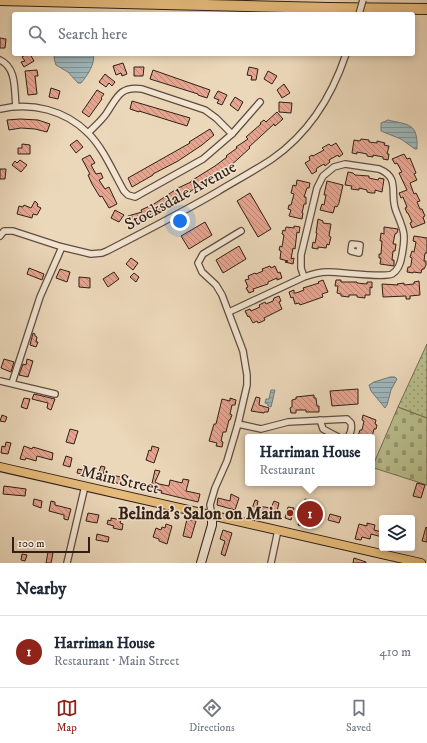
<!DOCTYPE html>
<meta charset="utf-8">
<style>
body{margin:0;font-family:"IM FELL DW Pica",serif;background:#f2f2f3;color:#1f2937}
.controls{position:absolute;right:12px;bottom:12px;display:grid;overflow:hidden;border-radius:4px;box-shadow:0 2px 6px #0003}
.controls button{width:36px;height:36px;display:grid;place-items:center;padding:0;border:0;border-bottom:1px solid #e0e1e3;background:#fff;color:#1f2937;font:20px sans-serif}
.scale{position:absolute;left:12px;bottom:10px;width:78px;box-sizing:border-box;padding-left:4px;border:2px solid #311f16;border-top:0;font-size:11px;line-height:14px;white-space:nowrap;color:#311f16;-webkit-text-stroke:3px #f2e5d2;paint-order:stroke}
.you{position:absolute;left:180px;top:221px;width:14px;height:14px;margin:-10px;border:3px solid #fff;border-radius:50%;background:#1a73e8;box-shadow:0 0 0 6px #1a73e833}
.badge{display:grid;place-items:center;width:26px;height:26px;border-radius:50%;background:#8f2418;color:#fff;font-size:13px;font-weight:700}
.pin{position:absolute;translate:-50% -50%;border:2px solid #fff;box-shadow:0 1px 4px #0006}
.popup{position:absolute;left:245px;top:434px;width:130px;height:52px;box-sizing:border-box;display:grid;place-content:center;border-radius:4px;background:#fff;filter:drop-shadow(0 1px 3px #0005);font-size:13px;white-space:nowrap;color:#747a83}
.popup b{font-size:15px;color:#1f2937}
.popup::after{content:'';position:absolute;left:50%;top:100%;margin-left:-8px;border:8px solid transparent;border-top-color:#fff}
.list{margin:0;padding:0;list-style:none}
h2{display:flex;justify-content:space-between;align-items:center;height:52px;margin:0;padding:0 16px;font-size:17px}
h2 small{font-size:13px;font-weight:400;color:#747a83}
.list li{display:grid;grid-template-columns:26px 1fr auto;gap:12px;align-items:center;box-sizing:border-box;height:72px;padding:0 16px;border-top:1px solid #e0e1e3}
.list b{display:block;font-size:15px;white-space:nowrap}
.list p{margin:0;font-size:13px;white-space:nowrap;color:#747a83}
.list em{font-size:13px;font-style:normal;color:#747a83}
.icon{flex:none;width:22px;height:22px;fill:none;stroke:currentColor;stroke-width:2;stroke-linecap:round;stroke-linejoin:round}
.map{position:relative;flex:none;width:427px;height:563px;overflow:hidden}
.search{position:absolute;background:#fff;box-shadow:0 2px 6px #0003;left:12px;right:12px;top:12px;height:44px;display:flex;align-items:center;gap:10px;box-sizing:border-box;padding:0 14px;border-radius:4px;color:#747a83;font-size:15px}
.sheet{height:124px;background:#fff}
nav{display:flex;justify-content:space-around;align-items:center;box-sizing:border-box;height:56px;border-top:1px solid #e0e1e3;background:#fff;font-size:11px;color:#747a83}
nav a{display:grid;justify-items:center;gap:2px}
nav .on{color:#8f2418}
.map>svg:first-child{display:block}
</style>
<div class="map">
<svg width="427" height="563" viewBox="0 0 427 563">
<defs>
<pattern id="cemetery-stones" width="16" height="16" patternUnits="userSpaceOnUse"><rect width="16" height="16" fill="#b9be8e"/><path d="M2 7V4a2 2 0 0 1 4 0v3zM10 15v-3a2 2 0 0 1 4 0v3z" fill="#979a73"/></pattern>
<pattern id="park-dots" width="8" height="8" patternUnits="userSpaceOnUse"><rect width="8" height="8" fill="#b9be8e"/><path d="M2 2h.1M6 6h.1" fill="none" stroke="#979a73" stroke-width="1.8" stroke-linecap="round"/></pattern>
<pattern id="water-rules" width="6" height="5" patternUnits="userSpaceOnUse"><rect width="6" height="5" fill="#9eb7bb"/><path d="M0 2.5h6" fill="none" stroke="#819497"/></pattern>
<pattern id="building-back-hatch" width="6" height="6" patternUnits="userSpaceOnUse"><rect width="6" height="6" fill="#e6a590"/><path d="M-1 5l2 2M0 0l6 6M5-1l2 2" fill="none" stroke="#bb8675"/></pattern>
</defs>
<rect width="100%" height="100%" fill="#ebd7b9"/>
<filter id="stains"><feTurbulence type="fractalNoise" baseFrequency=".005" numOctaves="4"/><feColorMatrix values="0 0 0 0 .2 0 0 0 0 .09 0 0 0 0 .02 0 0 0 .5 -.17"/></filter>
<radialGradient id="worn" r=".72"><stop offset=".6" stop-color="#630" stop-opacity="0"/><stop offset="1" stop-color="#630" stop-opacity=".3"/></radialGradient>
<!-- cemetery -->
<path fill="url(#cemetery-stones)" stroke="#756e52" d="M398,407L427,418V485L374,468V463Z"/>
<!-- park -->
<path fill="url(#park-dots)" stroke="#756e52" d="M427,344V418L398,407Z"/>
<!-- water -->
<g fill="url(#water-rules)" stroke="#727a79">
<path d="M55,54H93C96,63 87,76 81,83H78L68,72L56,65L54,58Z"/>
<path d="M388,120C409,125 418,123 417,149H415L401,139L381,131V123Z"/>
<path d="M390,377H395L397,379L391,390L387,405L385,408L371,391L369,385L374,382Z"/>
<path d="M271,390H275L271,407L268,406V404L265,403L266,399H269Z"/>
</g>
<!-- building -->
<g fill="url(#building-back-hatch)" stroke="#311f16">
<path d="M0,38L6,39L5,48H0Z"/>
<path d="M27,54H30L34,61L24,67L21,62L25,61L22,57Z"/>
<path d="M123,63L127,74L122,76L121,73L116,75L113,66Z"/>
<path d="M134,67H144L143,76H134Z"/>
<path d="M249,67L258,69L256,80H251L252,76L247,75Z"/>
<path d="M37,70L38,76H35L37,94L28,95L25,71Z"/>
<path d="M153,70L210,90L207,98L198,95V94L150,79Z"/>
<path d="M268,71L277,76L272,84L264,79Z"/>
<path d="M105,74L115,82L112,86L109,83L106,87L99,82Z"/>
<path d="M284,84L290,93L282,98L277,90Z"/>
<path d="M51,88L60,91L58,99L49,97Z"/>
<path d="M97,90L104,94L101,98L102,99L89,117L82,112Z"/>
<path d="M218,91L227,95L222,105L217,103L219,100L214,98Z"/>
<path d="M235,97L243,102L238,111L230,105Z"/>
<path d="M132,101L190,118L187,126L139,111V112L130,109Z"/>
<path d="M279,102L292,103L291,113L279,112Z"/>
<path d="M277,112L283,119L275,126L274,124L249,147L250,148L228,168L191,191L186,195L187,196L183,198L182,196L153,213L139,220L140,221L130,224L128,216L142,212L141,210L154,204L178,188L191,182V181L215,166L227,157L226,156L237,148L236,147L248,139L246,137L261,124L260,123L264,120L266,122Z"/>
<path d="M20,119L38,120L50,124L47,132L35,129L21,128L9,130L7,120Z"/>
<path d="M210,129L214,135L202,145L178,161L153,174V175L132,187L128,178L190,143L189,142Z"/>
<path d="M361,139L369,140V142L377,143V141L385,143L384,145L389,146L387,154H389L388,160L383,159V157L373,155V157L367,156V154L357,152V154L352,153L354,140L360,141Z"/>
<path d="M77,140L83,147L76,153L70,145Z"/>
<path d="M336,143L343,154L339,157L338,155L329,160L330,162L325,166L324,164L317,168L316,170L317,171L312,174L305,163L310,160L309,157L312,155L313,156L324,150L322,148L329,144L331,146Z"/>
<path d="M22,144L30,145V154H18V148H22Z"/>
<path d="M404,154L407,159L410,158L416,173L414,174L417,180L410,183L414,194L416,193L420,201L417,202L420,209H422L425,216L423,217L425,223L412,228L410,223L412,222L408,213H407L405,208L407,207L403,197L401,198L399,193L407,190L399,173L402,172L397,163L395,164L392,159Z"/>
<path d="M90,155L95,163L91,165L96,174L101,173L103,178L99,180L105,189L109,187L117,204L109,208L102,196L100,197L92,184L88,175L90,174L82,159Z"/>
<path d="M20,160L27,165L21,172L12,165L15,161L17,163Z"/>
<path d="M0,169H6L5,179H0Z"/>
<path d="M348,172L353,173L355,175L369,176V178L378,180L379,178L384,179L382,192L375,190V193H371L367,192V190L359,188V190L351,189L352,186L345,185Z"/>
<path d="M297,180L310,183L309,188H307L304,197H306V204H304L302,213H303L302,219L289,216L291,210L288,209L289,205H291L294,194L291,193L293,185L296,186Z"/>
<path d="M327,181L343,185L339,203L337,207L335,206L333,213L320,210L322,204L324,205L326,195H324Z"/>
<path d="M250,193L271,229L258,237L237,201Z"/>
<path d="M35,201L38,204L37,206L41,208L37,215L33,214L32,218L17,214L19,206L23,207L24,205L31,208Z"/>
<path d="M115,210L124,215L119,222L111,218Z"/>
<path d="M318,219L323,221V223L331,224L329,236L331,237L329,245L327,244L326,248L318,247V249L312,248L313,242L315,243L317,233H316Z"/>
<path d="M205,222L212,235L189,249L181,236Z"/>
<path d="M294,226L300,227L299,233L297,232L295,249L293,248L291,259L294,258L293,264L285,262L288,261L280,259L281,251L279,250L280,246L282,247L284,235L282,234L283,230L285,231L286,227L294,228Z"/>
<path d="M384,227L398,229L397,233L395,234L393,244H396L395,251H393L392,260H394V266L380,264L381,258H379V254H381L382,241H380L381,233L384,234Z"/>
<path d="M414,236L427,238V253H425L424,261H426V265L424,269H422L421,273L413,272V273L407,272L408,267H410L411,265L412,258L410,257L412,251L414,252L416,242L413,241Z"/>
<path d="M239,246L246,259L223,273L216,260Z"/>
<path d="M131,258L138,263L133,270L126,264Z"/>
<path d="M270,266L271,268L275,266L278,273L280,272L282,278L277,280V278L268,282V284L253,289L254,291L249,293L246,288L248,287L245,280L249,279L248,276L255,273L256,274L263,271L262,269Z"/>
<path d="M29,268L44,274L42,280L27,274Z"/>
<path d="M60,269L70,272L67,282L56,278Z"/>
<path d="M114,272L119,279L108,287L103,279Z"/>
<path d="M134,273L139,277L136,282L130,277Z"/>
<path d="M79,277L90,278V288L79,287Z"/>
<path d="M323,280L328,292L322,294L323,297L300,305L299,303L295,304L293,297L291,298L289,292L294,290V293H296L304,290L303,288L319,283L318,282Z"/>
<path d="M336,280H341V282H357V283L367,284V282H372V288L370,287V295H365V298L357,297V295H349V297L341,296V294L337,293L338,286H335Z"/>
<path d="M419,281L420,295L410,296V299H406V296L383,297L382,284L398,285L397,284L404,283V285L414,284V282Z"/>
<path d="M279,296L281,301L279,302L282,309L264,318L265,320L261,322L258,323L257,321L253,323L249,316L248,317L245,311L250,309L251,311L260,307L259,305L265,302L266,304L273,301L274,298Z"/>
<path d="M33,333L35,334V336L37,337L36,342H38L36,347L30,345Z"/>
<path d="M4,359L14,362L11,372L1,368Z"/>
<path d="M27,359L33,361L28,377L19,375L23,364L26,365Z"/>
<path d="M358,389V404L332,406L330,391Z"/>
<path d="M34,394L55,399L51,410L47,408L48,403L32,399Z"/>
<path d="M314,395V398H316L317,406H319V412H306V410H296V413H291L290,408L292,407V400L296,399V397Z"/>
<path d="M256,397L260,398L259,405L269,408L268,412H264V413L251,411Z"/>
<path d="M24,398L30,399L27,409L21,407Z"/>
<path d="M230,398L236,400L235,405H232L230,414L232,415L230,420H229L226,432H223L221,441L223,442L222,447L216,446L217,443L209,441L214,424H216L222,399L230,401Z"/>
<path d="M2,415L7,417L5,422L0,421Z"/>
<path d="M363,415L376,420L375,424L377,425L376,429H374L372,437L358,436L360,430H362L364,421L362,420Z"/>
<path d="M70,429L78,431L74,444L66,442Z"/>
<path d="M6,442L11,443L8,454L1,453L2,446L5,447Z"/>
<path d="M24,446L32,449L33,447L53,453L52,460L37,456L36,461L26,458L25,460L20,459Z"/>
<path d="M152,446L159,448L154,463L146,460L149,450L151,451Z"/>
<path d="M66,456L72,458L70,467L63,465Z"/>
<path d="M101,466L105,467L103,475L111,477V475L126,478L125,485L97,478Z"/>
<path d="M84,467H88L86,475L77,473L78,469L83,470Z"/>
<path d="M155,470L160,471L155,482L159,484L169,486L170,480L182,483L183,479L189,480L186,491L200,494L198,502L161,493L162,491L151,488Z"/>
<path d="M417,483L425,485L421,498L413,496Z"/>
<path d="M4,486L26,489L25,496L3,494Z"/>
<path d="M231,494L239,498L235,510L217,505L218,498L230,501Z"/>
<path d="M34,499L42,501L41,508L33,505Z"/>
<path d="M305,499L319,503L313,528L298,525Z"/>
<path d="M255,500L258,501L257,506L271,508L274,501L279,503L275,519L269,518V516L251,512Z"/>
<path d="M51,501L55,502V505L71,509L68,520L64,519V515L49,511Z"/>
<path d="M288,507L294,508L291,520L285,518Z"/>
<path d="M88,513L99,515L97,523L86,521Z"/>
<path d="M330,514L341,517L339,523L328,520Z"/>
<path d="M111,518L121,520L120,523L123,524L122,530L113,528L114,526L107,524L108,520L111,521Z"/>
<path d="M187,519L196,521L191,538L183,536Z"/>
<path d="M367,523L375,525L374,530L382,532V537L371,534L370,539L362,537L361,540L355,539L359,524L367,526Z"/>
<path d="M166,524L172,526L167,544L159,541V539L153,537L156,528L161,530L162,527L165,528Z"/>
<path d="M426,527L427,528V542L422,541Z"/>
<path d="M223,530L232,533L225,556L221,554L225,541L220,539Z"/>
<path d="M97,534L109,537L108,542L96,540Z"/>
<path d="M48,552L53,553L51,563H46Z"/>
<path d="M22,554L27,555L25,561L21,560Z"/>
<path d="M354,558L366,562V563H353Z"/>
</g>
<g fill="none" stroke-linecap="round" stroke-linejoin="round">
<defs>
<g id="street">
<path d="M0,60C17,68 14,90 16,106"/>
<path d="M0,109C32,102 65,110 88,133C104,149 113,172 124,191L128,195L135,197L203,159L232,134L260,102"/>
<path d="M88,133C94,127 101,121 106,114C117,98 119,86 142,89L205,110L216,118L232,134"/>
<path d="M0,236L4,231H13L62,247L91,254L102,253L107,251C144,232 181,213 217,192C235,181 254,171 272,159C308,134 332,96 346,54"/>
<path d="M352,244L360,245L359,253L351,251Z"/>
<path d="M229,312L304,277C312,274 320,272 328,272C341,272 384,278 392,274C399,270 401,262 402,255C406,233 404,231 396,211C389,193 401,178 379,169L345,164L334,167L323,176L317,188L301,255V268L304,277"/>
<path d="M0,381L55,394"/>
<path d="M12,383L40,297L62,247"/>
<path d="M320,420L323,429L338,437"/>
<path d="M238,424L261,429L288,422L347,419L351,423C352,428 351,433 348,437"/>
<path d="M212,515L210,505L215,488L227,461L238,424L247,385V375L243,351L222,295L216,285L202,272L198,263L203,254L241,231"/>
<path d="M67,563L85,486"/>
<path d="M271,563L278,530"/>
</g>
<path id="secondary" d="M201,563L212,525V515"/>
<path id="primary" d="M0,467L421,563"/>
<path id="highway" d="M0,0L329,8L427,9"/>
</defs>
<!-- street casing -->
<use href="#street" stroke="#604d3f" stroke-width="8"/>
<!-- secondary casing -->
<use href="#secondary" stroke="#311f16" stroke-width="10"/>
<!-- primary casing -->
<use href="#primary" stroke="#311f16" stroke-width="10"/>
<!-- highway casing -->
<use href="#highway" stroke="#311f16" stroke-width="12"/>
<!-- street -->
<use href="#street" stroke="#f2e5d2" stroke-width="5.5"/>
<!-- secondary -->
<use href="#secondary" stroke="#f2e5d2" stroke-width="8"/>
<!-- primary -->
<use href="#primary" stroke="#e6bc7c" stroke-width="8"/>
<!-- highway -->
<use href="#highway" stroke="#e6bc7c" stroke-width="10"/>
<defs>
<path id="street-bridge" d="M359,14L363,0"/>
</defs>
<!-- street-bridge casing -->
<use href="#street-bridge" stroke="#604d3f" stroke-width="8" stroke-linecap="butt"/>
<!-- street-bridge -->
<use href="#street-bridge" stroke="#f2e5d2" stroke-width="5.5"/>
</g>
<!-- markers -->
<circle fill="#8f2418" stroke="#f2e5d2" stroke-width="1.5" cx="290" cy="513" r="4"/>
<g text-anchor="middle" stroke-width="3" stroke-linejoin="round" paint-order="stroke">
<!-- street labels -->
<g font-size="17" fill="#311f16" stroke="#f2e5d2">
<text transform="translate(180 195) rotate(-29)" y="6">Stocksdale Avenue</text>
<text transform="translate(120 479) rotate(13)" y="6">Main Street</text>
</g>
<!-- poi labels -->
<g font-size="17" font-weight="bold" fill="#311f16" stroke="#f2e5d2" text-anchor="end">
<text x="282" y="519">Belinda’s Salon on Main</text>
</g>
</g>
<rect width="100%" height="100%" filter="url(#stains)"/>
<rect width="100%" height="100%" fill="url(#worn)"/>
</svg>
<div class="controls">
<button><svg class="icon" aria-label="layers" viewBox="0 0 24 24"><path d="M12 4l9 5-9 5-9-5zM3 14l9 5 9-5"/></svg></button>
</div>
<div class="scale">100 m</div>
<div class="you"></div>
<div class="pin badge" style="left:310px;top:514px">1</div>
<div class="popup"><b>Harriman House</b>Restaurant</div>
<div class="search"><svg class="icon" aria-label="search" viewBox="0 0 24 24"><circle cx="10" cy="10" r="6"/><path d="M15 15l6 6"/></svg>Search here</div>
</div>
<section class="sheet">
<h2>Nearby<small></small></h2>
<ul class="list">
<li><span class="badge">1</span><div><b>Harriman House</b><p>Restaurant · Main Street</p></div><em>410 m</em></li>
</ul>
</section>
<nav>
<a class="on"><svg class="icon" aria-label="map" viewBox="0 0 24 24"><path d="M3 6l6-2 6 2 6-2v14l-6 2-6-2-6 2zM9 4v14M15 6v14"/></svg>Map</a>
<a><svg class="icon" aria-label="directions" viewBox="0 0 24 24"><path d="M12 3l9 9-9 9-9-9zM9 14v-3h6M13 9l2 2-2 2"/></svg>Directions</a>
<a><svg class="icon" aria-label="saved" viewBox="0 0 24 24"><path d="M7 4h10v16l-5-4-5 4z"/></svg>Saved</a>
</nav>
